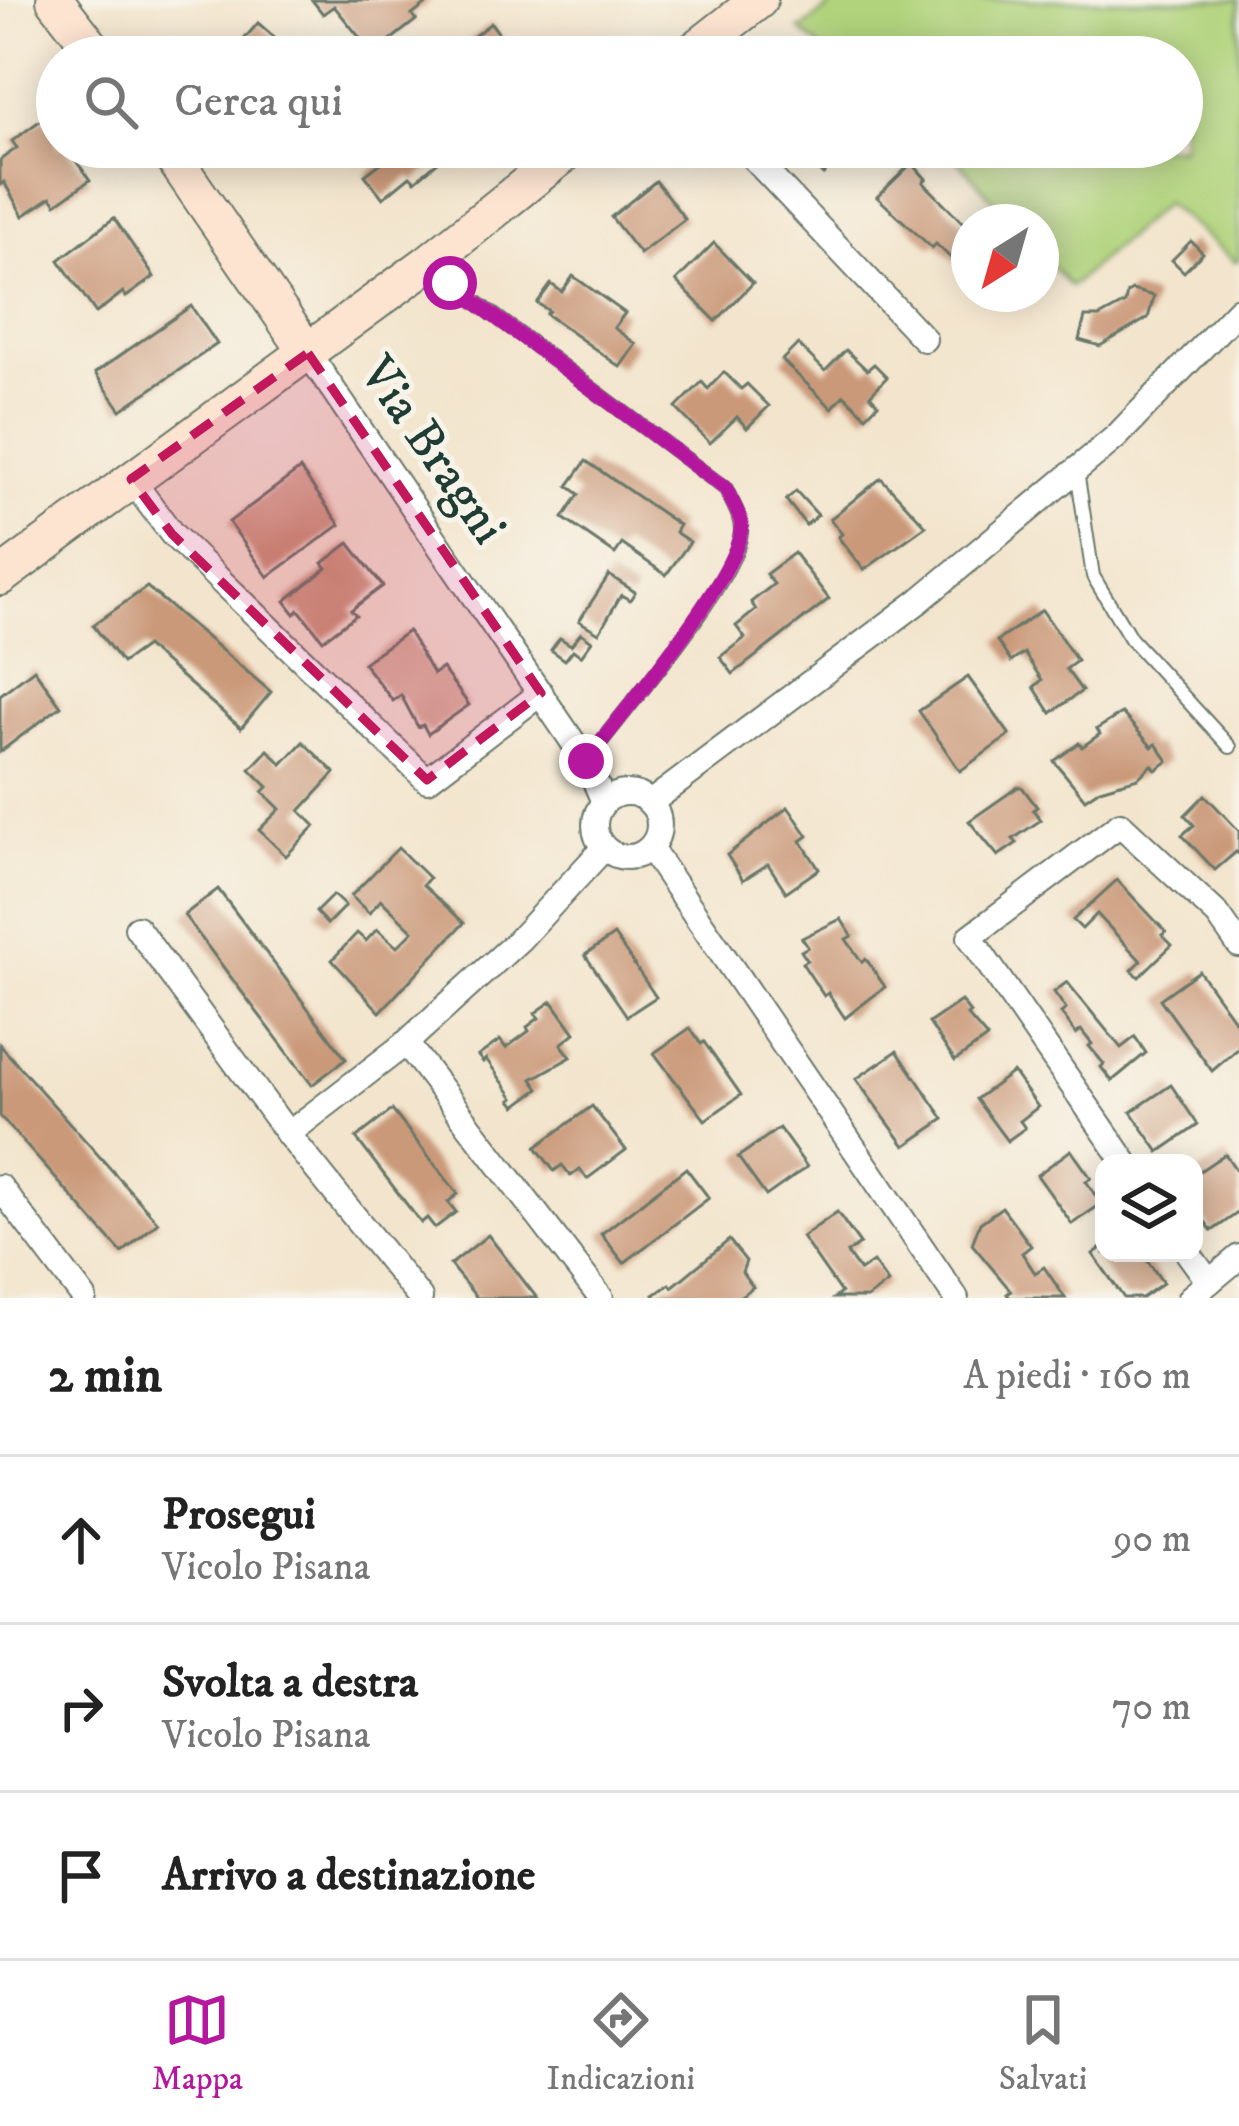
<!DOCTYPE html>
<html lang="it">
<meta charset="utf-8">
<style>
body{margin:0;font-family:"IM FELL DW Pica",serif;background:#f2f2f2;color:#222}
.controls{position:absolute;right:36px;bottom:36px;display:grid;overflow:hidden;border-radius:24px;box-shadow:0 6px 30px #0003}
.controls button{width:108px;height:108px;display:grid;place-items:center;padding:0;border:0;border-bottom:3px solid #e0e0e0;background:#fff;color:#222;font:60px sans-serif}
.compass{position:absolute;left:951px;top:204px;width:108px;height:108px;border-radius:50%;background:#fff;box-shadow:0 6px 30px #0003;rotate:217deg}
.stop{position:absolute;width:36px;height:36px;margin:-27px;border:9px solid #b5179e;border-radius:50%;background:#fff}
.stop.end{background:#b5179e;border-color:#fff;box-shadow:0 3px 12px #0008}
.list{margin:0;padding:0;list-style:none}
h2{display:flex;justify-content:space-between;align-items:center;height:156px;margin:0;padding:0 48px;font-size:51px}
h2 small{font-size:39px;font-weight:400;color:#767676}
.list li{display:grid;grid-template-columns:78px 1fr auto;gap:36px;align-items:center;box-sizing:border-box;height:168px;padding:0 48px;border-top:3px solid #e0e0e0}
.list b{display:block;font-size:45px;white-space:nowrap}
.list p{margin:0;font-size:39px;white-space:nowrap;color:#767676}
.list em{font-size:39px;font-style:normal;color:#767676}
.icon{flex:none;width:66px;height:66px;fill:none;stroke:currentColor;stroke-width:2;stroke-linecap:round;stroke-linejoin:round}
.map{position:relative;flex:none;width:1239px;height:1298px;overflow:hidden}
.search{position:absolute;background:#fff;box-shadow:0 6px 30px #0003;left:36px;right:36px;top:36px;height:132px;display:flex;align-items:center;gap:30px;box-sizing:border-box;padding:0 42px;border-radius:66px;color:#767676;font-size:45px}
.sheet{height:660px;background:#fff}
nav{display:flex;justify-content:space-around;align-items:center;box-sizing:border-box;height:168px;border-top:3px solid #e0e0e0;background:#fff;font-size:33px;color:#767676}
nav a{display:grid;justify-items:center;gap:6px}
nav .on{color:#b5179e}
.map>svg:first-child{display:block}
</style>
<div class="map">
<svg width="1239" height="1298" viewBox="0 0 1239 1298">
<rect width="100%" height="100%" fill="#f7f3e8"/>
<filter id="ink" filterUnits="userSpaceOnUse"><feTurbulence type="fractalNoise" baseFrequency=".00833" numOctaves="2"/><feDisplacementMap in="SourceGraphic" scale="24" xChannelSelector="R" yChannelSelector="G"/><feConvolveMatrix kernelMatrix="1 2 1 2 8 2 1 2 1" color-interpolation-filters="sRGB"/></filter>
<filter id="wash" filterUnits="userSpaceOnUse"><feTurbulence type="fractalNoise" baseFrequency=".004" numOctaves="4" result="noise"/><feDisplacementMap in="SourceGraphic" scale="48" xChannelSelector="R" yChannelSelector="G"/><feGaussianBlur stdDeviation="2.7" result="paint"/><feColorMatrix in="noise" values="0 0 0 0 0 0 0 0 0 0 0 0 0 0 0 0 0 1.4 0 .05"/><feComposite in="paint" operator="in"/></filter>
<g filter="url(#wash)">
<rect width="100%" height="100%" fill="#f3e5cd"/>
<!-- green -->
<path fill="#b0d37c" stroke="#688858" stroke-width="3" d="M838,0H1239V259L1236,262L1165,203L1070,287L1041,254V222H1013L946,147H1182V57H831L800,30Z"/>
<g id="blocks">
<!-- building -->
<g fill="#ca9979">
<path d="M312,0H432L412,15L416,20L373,54L334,6L323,14Z"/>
<path d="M258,23L297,57H229Z"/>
<path d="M491,23L516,57H446Z"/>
<path d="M45,117L57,134V147H66L90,180L56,204L51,197L23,216L4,182L0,185V160L17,148L12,141Z"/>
<path d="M369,147H448L451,151L415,181L410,176L383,198L365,175L381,163Z"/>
<path d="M795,147H845L848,150L823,175Z"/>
<path d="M912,163L926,179L923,182L966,226L969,255L955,262L936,244L932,248L877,197Z"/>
<path d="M656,181L685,219L640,254L611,217Z"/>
<path d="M114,218L154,277L126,297L123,292L96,313L59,260Z"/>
<path d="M1191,241L1203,253L1184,272L1172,260Z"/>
<path d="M714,243L753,283L716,321L676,281Z"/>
<path d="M573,276L625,313L614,328L636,344L620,367L546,314L549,311L537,303L551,284L562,292Z"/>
<path d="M1132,290L1154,296L1148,318L1100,346L1079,340L1085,317H1099L1125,303L1127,293Z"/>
<path d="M191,306L217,344L121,410L95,373Z"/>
<path d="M798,344L825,371L846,350L867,370L874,364L887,377L870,395L878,404L866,416L844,395L832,408L782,360Z"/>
<path d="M724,372L741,389L747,384L769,406L747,428L737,417L710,443L676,408L702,382L708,389Z"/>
<path d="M586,461L679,525L675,532L690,542L666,575L622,544L615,554L563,518L579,494L568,486Z"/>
<path d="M300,469L340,525L268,577L229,522Z"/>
<path d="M881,478L926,526L864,570L838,537L842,534L830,519Z"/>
<path d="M796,491L818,515L806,525L786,500Z"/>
<path d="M349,543L383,586L351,610L356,615L323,640L299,610L295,614L285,601L327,568L323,563Z"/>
<path d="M794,553L829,599L733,674L720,657L745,638L736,626L756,610L751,602L774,584L766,574Z"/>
<path d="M609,575L635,592L630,600L621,595L599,633L579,621Z"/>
<path d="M147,587L271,692L241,728L146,646L122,663L93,625Z"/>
<path d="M1042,610L1077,661L1066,669L1082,691L1051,713L1034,687L1042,680L1024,653L1011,662L997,641Z"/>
<path d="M408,631L433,674L442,668L469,705L428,734L423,725L418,727L401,695L393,701L363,663Z"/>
<path d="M581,633L592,641L581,656L573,650L565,660L551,650L560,638L571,645Z"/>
<path d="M34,669L61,706L0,752V695Z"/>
<path d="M968,677L1010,735L960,771L919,711Z"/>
<path d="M1122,713L1152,747L1156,744L1168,761L1156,770L1152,765L1138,778L1100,789L1085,799L1054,761L1079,743L1082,747L1100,734L1097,729Z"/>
<path d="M303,742L335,773L300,811L315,826L286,856L259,830L280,809L263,792L268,787L250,769L268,750L282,764Z"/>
<path d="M1018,787H1022L1037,807L1033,810L1041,820L1013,839L1017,843L998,856L969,821Z"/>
<path d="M1205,795L1239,831V854L1236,852L1215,870L1182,835L1194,825L1185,815Z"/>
<path d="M788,807L808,836L801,841L819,869L786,892L768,864L743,880L727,855Z"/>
<path d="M398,848L429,878L423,885L464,923L380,1012L332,960L357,933L366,941L377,929L397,947L413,931L381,900L369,913L351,896Z"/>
<path d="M1117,880L1166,932L1162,935L1172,945L1139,977L1132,970L1141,961L1097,914L1082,929L1073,920Z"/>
<path d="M218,889L346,1059L312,1085L184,915Z"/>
<path d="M333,895L345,906L327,924L316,912Z"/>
<path d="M841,919L852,936L846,939L862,962L866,959L885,987L845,1018L828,993L824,996L802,963L807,960L801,951L808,947L802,938Z"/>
<path d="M614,935L656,997L627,1016L585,955Z"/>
<path d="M1199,971L1239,1027V1048L1212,1071L1160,999Z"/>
<path d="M1067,982L1121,1048L1135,1037L1146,1053L1112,1081L1101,1067L1104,1064L1089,1046L1092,1044L1081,1030L1076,1034L1061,1013L1066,1009L1054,992Z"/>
<path d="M552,1001L575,1033L561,1044L571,1057L532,1079L539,1089L516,1106L511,1100L514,1098L486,1059L483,1062L478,1056L500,1040L506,1048L529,1031L527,1027L539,1018L535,1013Z"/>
<path d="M961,1001L970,1013L967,1015L987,1038L955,1061L929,1023Z"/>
<path d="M690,1028L701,1044L704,1042L741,1095L705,1120L654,1053Z"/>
<path d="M0,1045L158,1222L122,1253L0,1116Z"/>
<path d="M897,1051L944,1119L905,1146L856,1079Z"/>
<path d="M1013,1072L1038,1107L1020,1121L1025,1128L1007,1141L976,1099Z"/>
<path d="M1171,1085L1198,1125L1159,1152L1131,1112Z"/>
<path d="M592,1106L626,1150L587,1179L580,1169L571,1176L562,1165L554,1171L536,1147Z"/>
<path d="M392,1110L458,1194L448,1202L456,1212L435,1228L427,1218L421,1223L356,1138Z"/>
<path d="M779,1128L807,1167L766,1196L738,1157Z"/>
<path d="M1071,1150L1091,1178L1086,1181L1101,1204L1072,1224L1037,1175Z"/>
<path d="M1225,1154L1239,1174V1212L1212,1231L1194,1207V1175Z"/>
<path d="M686,1168L709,1198L624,1263L601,1234Z"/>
<path d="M1002,1207L1031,1246L1022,1253L1035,1273L1044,1267L1065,1298H1010L1007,1294L1011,1291L972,1244L980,1223Z"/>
<path d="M837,1212L860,1244L847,1253L860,1271L873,1262L888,1283L867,1298H834L841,1293L802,1237Z"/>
<path d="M488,1235L537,1298H477L450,1265Z"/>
<path d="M729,1240L746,1261L742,1272L753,1287L738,1298H656L654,1295L670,1284L672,1287Z"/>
<path d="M1104,1246V1253H1142L1163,1283L1142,1298H1124L1093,1254Z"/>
</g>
</g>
</g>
<g filter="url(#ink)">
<use href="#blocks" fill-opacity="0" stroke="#69786a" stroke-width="3"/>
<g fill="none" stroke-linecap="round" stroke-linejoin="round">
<defs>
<g id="lane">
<path d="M430,267L726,489C732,503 742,517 741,533C735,584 622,713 587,760"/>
<path d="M1077,471L1093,576L1131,639L1230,747"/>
</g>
<g id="street">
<path d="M743,147L924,339"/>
<path d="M308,353L586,761L604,802"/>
<path d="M131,479L172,534L427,780L541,693"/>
<circle cx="627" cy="825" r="32"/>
<path d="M650,803L919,601L1117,436L1239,309"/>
<path d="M650,848L956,1298"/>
<path d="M137,928L288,1134L420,1298"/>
<path d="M406,1043L601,1298"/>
<path d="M288,1134L406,1043L519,940L604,848"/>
<path d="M1126,1163L970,937L1120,824L1218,915L1239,945"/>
<path d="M0,1187L84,1298"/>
<path d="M1188,1253L1209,1282"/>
<path d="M1190,1298L1239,1257"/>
</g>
<g id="secondary">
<path d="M55,0L99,57"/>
<path d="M686,57L759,0"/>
<path d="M166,147L308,353"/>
<path d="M0,577L427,264L573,147"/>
</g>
</defs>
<!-- lane casing -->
<use href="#lane" stroke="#69786a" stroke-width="16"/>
<!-- street casing -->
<use href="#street" stroke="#69786a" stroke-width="28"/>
<!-- secondary casing -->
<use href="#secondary" stroke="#69786a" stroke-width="40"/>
<!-- lane -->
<use href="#lane" stroke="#fff" stroke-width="12"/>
<!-- street -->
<use href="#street" stroke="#fff" stroke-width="24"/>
<!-- secondary -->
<use href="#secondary" stroke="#fde4d1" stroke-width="36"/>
</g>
</g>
<g fill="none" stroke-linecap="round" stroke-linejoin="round" filter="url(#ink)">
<!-- route -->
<path stroke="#b5179e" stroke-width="15" d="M450,283L726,489C730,499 739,512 741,522C748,567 617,720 586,761"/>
</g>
<!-- marked area -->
<path fill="#c2185b" fill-opacity="0.2" stroke="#c2185b" stroke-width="9" stroke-dasharray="24 15" stroke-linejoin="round" d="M308,353L541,693L427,780L172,534L131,479Z"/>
<g text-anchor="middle" stroke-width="10" stroke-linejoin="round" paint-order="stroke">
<!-- street labels -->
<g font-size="51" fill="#1f3d34" stroke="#f7f3e8">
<text transform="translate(435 449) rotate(55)" y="18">Via Bragni</text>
</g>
</g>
</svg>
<div class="controls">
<button><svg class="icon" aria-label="layers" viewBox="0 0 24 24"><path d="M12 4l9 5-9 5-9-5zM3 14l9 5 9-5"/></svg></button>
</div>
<svg class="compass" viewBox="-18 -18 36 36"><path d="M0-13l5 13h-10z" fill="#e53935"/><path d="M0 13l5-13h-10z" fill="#767676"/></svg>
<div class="stop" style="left:450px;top:283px"></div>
<div class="stop end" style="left:586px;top:761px"></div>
<div class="search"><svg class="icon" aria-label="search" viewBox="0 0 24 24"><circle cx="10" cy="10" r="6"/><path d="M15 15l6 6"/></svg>Cerca qui</div>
</div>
<section class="sheet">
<h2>2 min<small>A piedi · 160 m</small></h2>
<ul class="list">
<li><svg class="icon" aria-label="ahead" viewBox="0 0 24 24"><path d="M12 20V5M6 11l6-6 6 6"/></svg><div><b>Prosegui</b><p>Vicolo Pisana</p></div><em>90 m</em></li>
<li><svg class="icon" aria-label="right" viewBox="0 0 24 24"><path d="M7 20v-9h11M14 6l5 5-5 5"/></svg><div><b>Svolta a destra</b><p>Vicolo Pisana</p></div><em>70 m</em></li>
<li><svg class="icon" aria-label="arrive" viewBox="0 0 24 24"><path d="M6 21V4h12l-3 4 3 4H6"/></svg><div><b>Arrivo a destinazione</b></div></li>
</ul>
</section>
<nav>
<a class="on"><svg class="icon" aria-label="map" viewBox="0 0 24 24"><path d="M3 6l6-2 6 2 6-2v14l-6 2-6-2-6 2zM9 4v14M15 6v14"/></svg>Mappa</a>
<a><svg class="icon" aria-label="directions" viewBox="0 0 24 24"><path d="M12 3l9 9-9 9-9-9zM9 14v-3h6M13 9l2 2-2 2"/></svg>Indicazioni</a>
<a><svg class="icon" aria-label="saved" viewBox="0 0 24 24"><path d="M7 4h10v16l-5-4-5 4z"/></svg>Salvati</a>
</nav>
